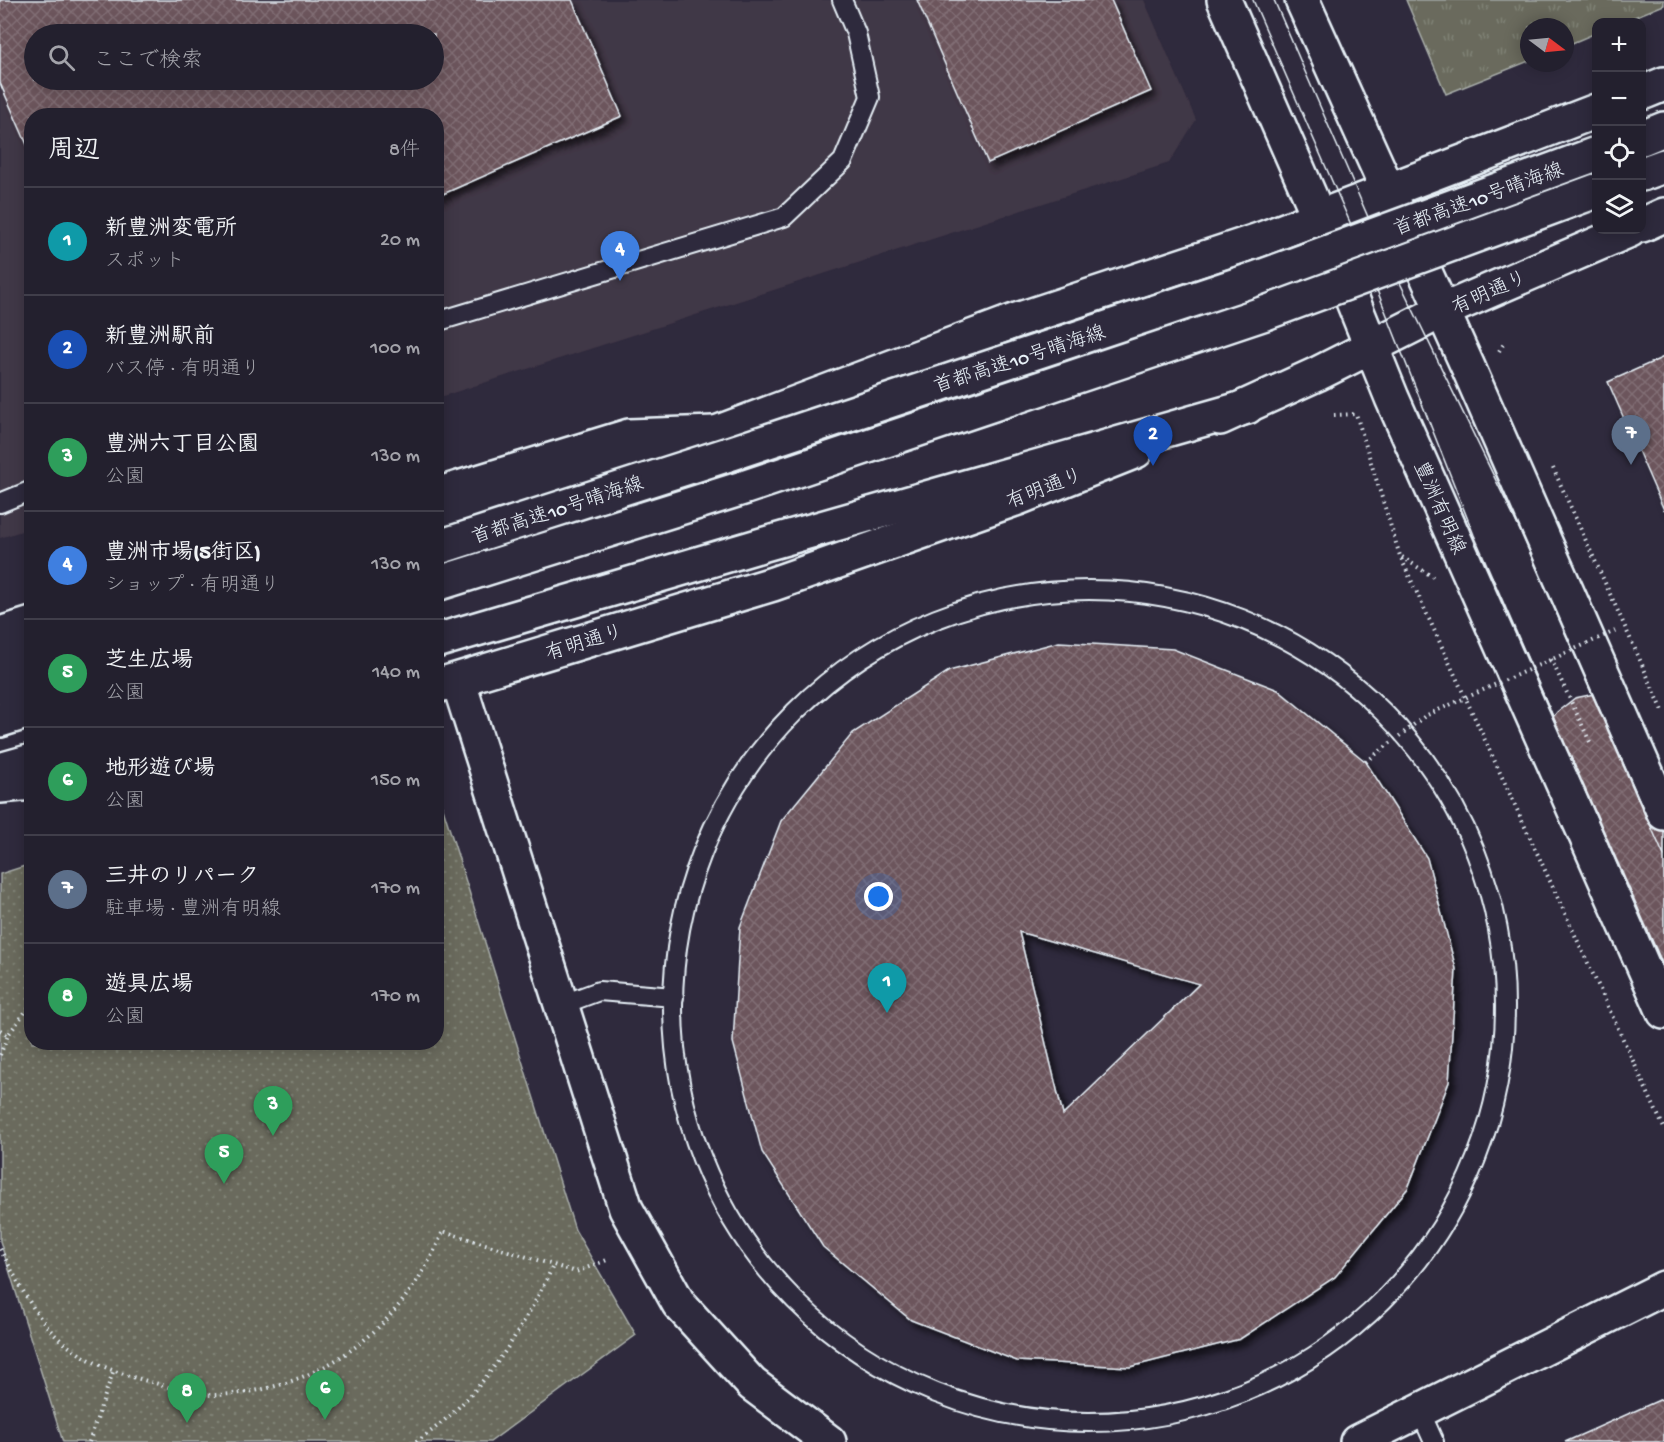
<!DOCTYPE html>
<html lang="ja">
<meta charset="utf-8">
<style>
body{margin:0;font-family:"Gochi Hand","Klee One",sans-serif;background:#2f2d3a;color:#f1f3f6}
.controls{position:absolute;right:18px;top:18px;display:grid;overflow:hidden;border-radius:12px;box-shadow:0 3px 15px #0003}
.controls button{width:54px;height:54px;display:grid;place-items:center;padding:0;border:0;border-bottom:2px solid #403e4a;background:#23202e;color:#f1f3f6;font:30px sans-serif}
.compass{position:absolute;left:1520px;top:18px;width:54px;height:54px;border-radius:50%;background:#23202e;box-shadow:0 3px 15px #0003;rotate:106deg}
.you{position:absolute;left:879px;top:897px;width:21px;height:21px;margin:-15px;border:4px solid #fff;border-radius:50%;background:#1a73e8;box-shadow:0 0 0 9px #1a73e833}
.badge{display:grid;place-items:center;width:39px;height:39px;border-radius:50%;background:#ffd166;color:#fff;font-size:20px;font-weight:700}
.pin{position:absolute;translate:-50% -50px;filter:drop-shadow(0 2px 3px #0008)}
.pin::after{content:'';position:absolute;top:32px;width:21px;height:18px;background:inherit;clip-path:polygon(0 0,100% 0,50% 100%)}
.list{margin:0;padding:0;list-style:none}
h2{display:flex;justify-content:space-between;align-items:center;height:78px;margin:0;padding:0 24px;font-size:26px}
h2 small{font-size:20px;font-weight:400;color:#a3a3aa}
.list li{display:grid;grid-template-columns:39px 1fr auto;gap:18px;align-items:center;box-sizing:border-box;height:108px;padding:0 24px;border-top:2px solid #403e4a}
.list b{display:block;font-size:22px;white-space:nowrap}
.list p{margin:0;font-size:20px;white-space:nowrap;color:#a3a3aa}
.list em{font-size:20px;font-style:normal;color:#a3a3aa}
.icon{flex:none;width:33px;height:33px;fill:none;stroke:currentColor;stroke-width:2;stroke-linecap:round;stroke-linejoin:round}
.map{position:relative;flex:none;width:1664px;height:1442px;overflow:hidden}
.search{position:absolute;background:#23202e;box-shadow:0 3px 15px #0003;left:24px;top:24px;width:420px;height:66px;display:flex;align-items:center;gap:15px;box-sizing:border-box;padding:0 21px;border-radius:33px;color:#a3a3aa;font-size:22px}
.panel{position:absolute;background:#23202e;box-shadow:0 3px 15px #0003;left:24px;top:108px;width:420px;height:942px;border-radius:24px}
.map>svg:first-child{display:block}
</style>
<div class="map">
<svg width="1664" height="1442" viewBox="0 0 1664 1442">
<defs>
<pattern id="grass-tufts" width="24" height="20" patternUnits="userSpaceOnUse" patternTransform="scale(1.5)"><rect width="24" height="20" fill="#6a6b5d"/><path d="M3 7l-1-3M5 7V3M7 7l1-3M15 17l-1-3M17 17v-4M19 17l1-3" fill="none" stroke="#7f8175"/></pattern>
<pattern id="park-dots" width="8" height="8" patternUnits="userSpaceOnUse" patternTransform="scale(1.5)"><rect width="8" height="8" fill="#6a6b5d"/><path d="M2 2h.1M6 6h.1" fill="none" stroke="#7f8175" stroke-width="1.8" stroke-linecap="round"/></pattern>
<pattern id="building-cross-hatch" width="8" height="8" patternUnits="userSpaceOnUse" patternTransform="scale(1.5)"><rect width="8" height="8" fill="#6c555c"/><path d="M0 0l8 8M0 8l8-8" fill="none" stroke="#816e74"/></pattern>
<filter id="shadow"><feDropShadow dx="5.5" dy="5.5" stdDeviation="3" flood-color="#0009"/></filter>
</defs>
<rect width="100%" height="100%" fill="#2f2a3d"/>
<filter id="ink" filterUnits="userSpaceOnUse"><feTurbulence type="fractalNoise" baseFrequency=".0167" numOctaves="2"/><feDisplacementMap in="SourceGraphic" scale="12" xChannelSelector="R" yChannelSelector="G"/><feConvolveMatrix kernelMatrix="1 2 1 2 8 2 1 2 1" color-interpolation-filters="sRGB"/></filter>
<g filter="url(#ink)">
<!-- built -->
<path fill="#413746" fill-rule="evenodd" d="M0,0H1144L1196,120L1169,163L437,398L436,116H32L31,528L0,538ZM34,34H434V80H34Z"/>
<!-- grass -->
<path fill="url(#grass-tufts)" stroke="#a9aeaa" stroke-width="1.5" d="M1406,0H1664V5L1622,22H1596V33L1565,46V27H1529V61L1446,94Z"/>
<!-- park -->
<path fill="url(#park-dots)" stroke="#a9aeaa" stroke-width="1.5" d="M437,789L575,1230L636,1335L490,1442H63L0,1241V874L31,864L32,1042H436Z"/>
<!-- building -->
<g fill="url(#building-cross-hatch)" stroke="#e8f1f8" stroke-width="1.5" fill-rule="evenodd" filter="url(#shadow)">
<path d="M0,0H572L622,116L436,197V116H32V156L0,83ZM34,34H434V80H34Z"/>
<path d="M917,0H1111L1151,91L988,163Z"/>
<path d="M1664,357V510L1608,382Z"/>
<path d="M1059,642L1173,649L1278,690L1366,762L1427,858L1456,969L1449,1082L1408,1188L1335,1277L1240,1339L1130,1367L1017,1361L911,1320L823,1247L762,1152L733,1042L740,927L781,821L853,733L949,671ZM1019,932L1199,984L1063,1115Z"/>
<path d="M1599,693L1664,801V997L1543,730L1557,712L1575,698Z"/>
<path d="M1664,1398V1442H1565Z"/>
</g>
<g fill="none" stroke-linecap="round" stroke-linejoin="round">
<defs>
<g id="service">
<path d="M436,322L784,217L843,161L870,97L856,33L842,0"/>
<path d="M0,503L32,490"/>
<circle cx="1089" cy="1006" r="416"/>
<path d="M561,1005L599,991L674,997"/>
<path d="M1420,1411L1434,1442"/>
</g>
<g id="tertiary">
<path d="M458,680L626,1209L679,1304L752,1384L829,1442"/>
<path d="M1357,1442L1664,1288"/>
</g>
<g id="secondary">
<path d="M1224,0L1319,217L1392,398L1664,1012"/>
<path d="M1302,0L1468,367L1664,813"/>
</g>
<g id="primary">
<path d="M1642,93L1664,84"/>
<path d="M1642,225L1664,215"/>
<path d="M1220,418L1317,374L1442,311L1630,230"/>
<path d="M436,526L639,462L1017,320L1259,240L1596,111"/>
<path d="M0,664L32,654"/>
<path d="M436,686L773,584L1018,498L1136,451"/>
<path d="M0,786L32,783"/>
</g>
<g id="motorway">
<path d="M1642,138L1664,129"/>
<path d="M1642,174L1664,166"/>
<path d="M436,495L629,436L715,433"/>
<path d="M0,634L32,624"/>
<path d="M436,641L765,544L1247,407"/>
<path d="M0,687L32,677"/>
<path d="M0,720L32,710"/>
<path d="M0,770L32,761"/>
</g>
</defs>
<!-- service casing -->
<use href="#service" stroke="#e8f1f8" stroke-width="22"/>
<!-- tertiary casing -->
<use href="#tertiary" stroke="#e8f1f8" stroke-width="38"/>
<!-- secondary casing -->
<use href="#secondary" stroke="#e8f1f8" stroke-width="38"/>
<!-- primary casing -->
<use href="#primary" stroke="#e8f1f8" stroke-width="38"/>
<!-- motorway casing -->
<use href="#motorway" stroke="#e8f1f8" stroke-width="38"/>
<!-- path -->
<g stroke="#e8f1f8" stroke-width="4" stroke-dasharray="1.5 4.5" stroke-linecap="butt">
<path d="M1499,351L1505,342"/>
<path d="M1334,415L1356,414L1400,556L1664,1128"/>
<path d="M1553,468L1664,713"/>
<path d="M1402,557L1433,577"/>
<path d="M1551,659L1591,744"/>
<path d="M0,1030L8,1035"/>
<path d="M0,1055L8,1035L32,1003"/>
<path d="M0,1249C17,1279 32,1313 57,1337C85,1362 118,1374 155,1383C170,1387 188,1395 203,1395C314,1397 402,1331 443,1231L576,1272L607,1260"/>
<path d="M89,1442L113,1372"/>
<path d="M416,1442C480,1399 520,1335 553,1266"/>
</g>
<!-- service -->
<use href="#service" stroke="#2f2a3d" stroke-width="18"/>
<!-- tertiary -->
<use href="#tertiary" stroke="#2f2a3d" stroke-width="33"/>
<!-- secondary -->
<use href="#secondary" stroke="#2f2a3d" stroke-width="33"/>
<!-- primary -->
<use href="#primary" stroke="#2f2a3d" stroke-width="33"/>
<!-- motorway -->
<use href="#motorway" stroke="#2f2a3d" stroke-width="33"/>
<!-- tram -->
<g stroke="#e8f1f8" stroke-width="1.5">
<path d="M1253,0L1352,227L1474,535L1664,972"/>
<path d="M1274,0L1368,217L1520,530L1664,856"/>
</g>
<defs>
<g id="motorway-bridge">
<path d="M436,548L732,453L1255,279L1596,154"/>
<path d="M436,584L743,488L1268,312L1596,191"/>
</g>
</defs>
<!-- motorway-bridge casing -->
<use href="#motorway-bridge" stroke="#e8f1f8" stroke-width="38" stroke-linecap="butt"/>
<!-- path-bridge -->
<path stroke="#e8f1f8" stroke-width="4" stroke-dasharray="1.5 4.5" stroke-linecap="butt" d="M1366,762L1425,716L1615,631"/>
<!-- motorway-bridge -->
<use href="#motorway-bridge" stroke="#2f2a3d" stroke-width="33"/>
</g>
</g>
<g text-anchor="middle" stroke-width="6" stroke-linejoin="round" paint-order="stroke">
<!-- street labels -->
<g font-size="20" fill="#e8f1f8" stroke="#2f2a3d">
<text transform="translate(1478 198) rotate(-20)" y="7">首都高速10号晴海線</text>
<text transform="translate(1489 291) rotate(-24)" y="7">有明通り</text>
<text transform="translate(1019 358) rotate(-18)" y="7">首都高速10号晴海線</text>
<text transform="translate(1044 487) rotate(-21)" y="7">有明通り</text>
<text transform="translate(1441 507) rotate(66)" y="7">豊洲有明線</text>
<text transform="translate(557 509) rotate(-18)" y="7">首都高速10号晴海線</text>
<text transform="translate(584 641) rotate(-17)" y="7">有明通り</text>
</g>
</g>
</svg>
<div class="controls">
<button>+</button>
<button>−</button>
<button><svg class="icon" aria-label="locate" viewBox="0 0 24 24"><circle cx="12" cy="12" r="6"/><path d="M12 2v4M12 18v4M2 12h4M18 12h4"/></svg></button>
<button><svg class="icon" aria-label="layers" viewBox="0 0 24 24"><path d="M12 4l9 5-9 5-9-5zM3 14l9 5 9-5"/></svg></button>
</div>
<svg class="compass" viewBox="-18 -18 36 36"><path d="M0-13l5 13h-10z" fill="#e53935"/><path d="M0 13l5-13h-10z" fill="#a3a3aa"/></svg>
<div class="you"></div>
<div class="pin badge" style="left:887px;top:1013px;background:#0f9aa8">1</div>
<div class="pin badge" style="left:1153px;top:466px;background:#1a4fb4">2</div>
<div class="pin badge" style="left:273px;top:1136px;background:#2e9e5b">3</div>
<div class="pin badge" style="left:620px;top:281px;background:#3f7fe0">4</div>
<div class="pin badge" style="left:224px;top:1184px;background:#2e9e5b">5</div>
<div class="pin badge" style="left:325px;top:1420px;background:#2e9e5b">6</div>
<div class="pin badge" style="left:1631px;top:465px;background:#5c6f8a">7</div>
<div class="pin badge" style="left:187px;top:1423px;background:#2e9e5b">8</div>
<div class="search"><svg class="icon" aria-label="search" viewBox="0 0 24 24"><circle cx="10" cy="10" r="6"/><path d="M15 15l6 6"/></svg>ここで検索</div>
<section class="panel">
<h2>周辺<small>8件</small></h2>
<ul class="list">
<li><span class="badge" style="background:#0f9aa8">1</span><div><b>新豊洲変電所</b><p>スポット</p></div><em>20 m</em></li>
<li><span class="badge" style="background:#1a4fb4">2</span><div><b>新豊洲駅前</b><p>バス停 · 有明通り</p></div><em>100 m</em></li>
<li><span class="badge" style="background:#2e9e5b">3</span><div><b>豊洲六丁目公園</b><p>公園</p></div><em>130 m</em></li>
<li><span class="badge" style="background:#3f7fe0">4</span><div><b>豊洲市場(5街区)</b><p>ショップ · 有明通り</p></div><em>130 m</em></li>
<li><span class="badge" style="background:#2e9e5b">5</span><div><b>芝生広場</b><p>公園</p></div><em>140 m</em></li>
<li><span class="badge" style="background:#2e9e5b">6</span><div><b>地形遊び場</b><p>公園</p></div><em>150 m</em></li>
<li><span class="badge" style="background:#5c6f8a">7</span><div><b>三井のリパーク</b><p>駐車場 · 豊洲有明線</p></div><em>170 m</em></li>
<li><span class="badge" style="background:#2e9e5b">8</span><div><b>遊具広場</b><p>公園</p></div><em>170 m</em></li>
</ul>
</section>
</div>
